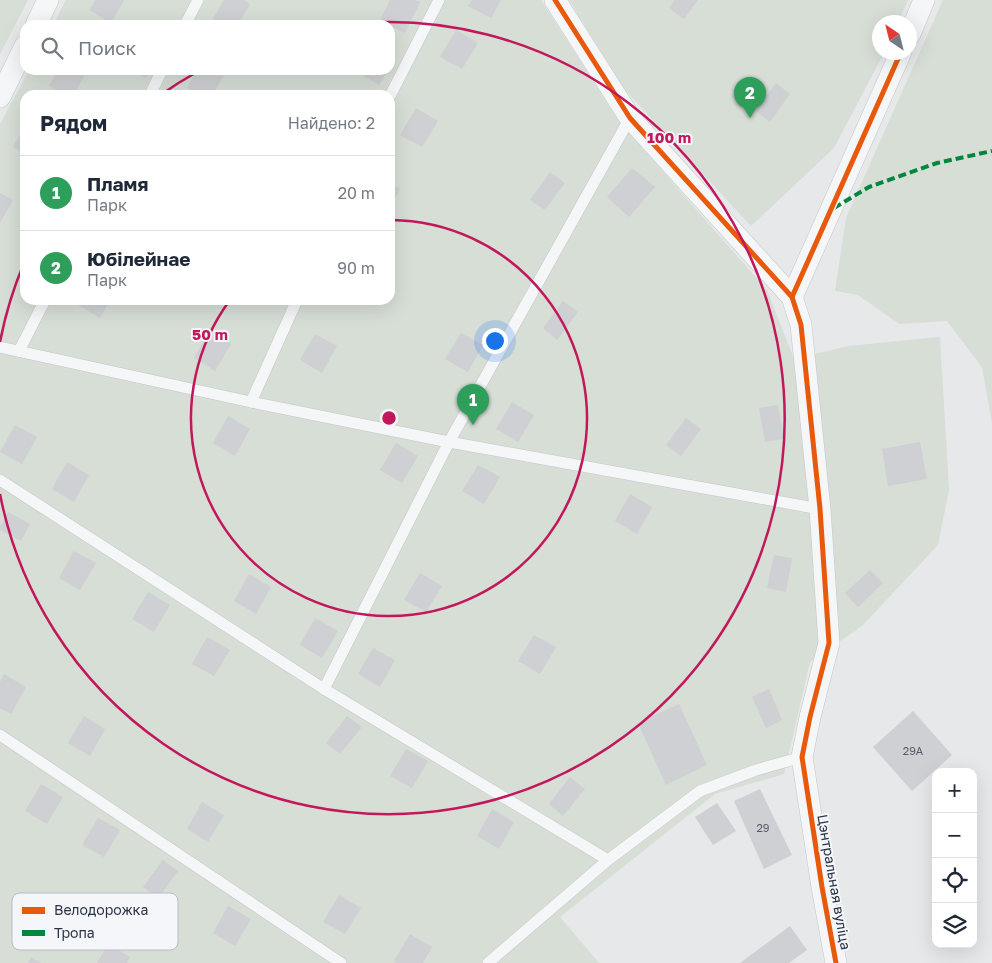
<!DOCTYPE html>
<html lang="ru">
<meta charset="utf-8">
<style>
body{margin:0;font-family:"Golos Text",sans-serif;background:#f6f6f7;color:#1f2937}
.controls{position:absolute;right:15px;bottom:15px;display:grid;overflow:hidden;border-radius:10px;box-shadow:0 5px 20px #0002}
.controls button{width:45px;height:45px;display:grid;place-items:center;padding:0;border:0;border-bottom:1px solid #e0e1e3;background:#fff;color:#1f2937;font:25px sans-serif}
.compass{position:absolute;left:872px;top:15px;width:45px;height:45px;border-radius:50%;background:#fff;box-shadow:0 5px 20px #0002;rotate:325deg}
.you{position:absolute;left:494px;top:340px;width:18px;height:18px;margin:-12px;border:4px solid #fff;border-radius:50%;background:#1a73e8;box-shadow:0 0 0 8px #1a73e833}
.badge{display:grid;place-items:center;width:32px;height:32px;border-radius:50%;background:#6c737f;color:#fff;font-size:16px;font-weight:700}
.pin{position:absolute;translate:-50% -41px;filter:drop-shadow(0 1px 2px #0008)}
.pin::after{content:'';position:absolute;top:26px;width:18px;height:15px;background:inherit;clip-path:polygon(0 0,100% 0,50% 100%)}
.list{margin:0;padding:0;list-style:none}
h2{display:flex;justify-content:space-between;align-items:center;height:65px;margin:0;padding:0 20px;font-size:21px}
h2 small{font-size:16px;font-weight:400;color:#747a83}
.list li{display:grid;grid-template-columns:32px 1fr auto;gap:15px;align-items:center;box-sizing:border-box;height:75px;padding:0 20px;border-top:1px solid #e0e1e3}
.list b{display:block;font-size:19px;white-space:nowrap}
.list p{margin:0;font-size:16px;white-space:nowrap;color:#747a83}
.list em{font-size:16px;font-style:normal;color:#747a83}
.icon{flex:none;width:28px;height:28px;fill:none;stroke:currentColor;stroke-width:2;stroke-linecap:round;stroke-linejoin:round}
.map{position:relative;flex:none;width:992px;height:963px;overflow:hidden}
.search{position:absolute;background:#fff;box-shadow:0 5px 20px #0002;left:20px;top:20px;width:375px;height:55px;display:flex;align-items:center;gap:12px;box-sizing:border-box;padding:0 18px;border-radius:15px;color:#747a83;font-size:19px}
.panel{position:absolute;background:#fff;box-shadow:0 5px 20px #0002;left:20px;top:90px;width:375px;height:215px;border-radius:15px}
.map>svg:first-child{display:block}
</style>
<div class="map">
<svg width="992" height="963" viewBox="0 0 992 963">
<rect width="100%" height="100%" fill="#e6e8ea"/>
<!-- green -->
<g fill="#d6ded6" fill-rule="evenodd">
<path d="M0,0H28L0,54Z"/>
<path d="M66,0H541L620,123L767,290L794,359L848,346L940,337L949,490L938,545L862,626L810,662L784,774L715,794L560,917L599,963H0V124L29,70H390V25H53ZM25,95H390V300H25Z"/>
<path d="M569,0H908L898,22H880V52L884,53L834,148L751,226L624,89Z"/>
<path d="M943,0H992V424L982,367L947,321L899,324L858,295L835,291L846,218Z"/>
</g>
<!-- building -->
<g fill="#ced0d3">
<path d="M95,0H124L111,23L90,10Z"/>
<path d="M224,0H243L250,4L238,25H224L213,19Z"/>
<path d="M390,0H415L420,2L405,33L380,21Z"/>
<path d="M472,0H501L491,18L468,6Z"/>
<path d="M675,0H698L684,19L669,8Z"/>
<path d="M456,30L478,43L462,69L440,57Z"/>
<path d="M58,70H83L87,72L73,95H65L49,86Z"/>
<path d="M133,70H151L146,78Z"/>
<path d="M197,70H219L225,73L212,95H200L187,88Z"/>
<path d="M358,70H388L379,85L357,72Z"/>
<path d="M776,83L790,94L770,122L755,111Z"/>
<path d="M416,108L438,121L422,147L400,135Z"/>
<path d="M25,126V154L13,147Z"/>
<path d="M632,168L655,187L629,217L607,197Z"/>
<path d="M550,172L565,183L545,210L530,200Z"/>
<path d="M390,183L400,189L390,207Z"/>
<path d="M0,193L13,200L0,223Z"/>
<path d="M80,300H110L100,318L78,305Z"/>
<path d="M563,301L578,312L557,340L543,328Z"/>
<path d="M209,331L231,344L215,371L194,358Z"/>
<path d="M461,333L483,345L468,372L445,359Z"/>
<path d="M315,334L337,346L322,373L300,360Z"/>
<path d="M512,402L534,415L518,442L496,429Z"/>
<path d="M778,405L784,439L765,442L759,408Z"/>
<path d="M228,416L250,429L235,456L213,443Z"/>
<path d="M686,418L701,429L681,456L666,445Z"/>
<path d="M15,425L37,437L22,464L0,452Z"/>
<path d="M920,442L927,479L888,486L882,449Z"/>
<path d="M396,443L418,456L402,483L380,470Z"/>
<path d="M67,462L89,475L74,502L52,489Z"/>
<path d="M478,465L500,477L484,504L462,491Z"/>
<path d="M630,494L652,507L637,534L615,521Z"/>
<path d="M8,512L30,524L21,541L0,530V526Z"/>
<path d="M74,551L96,563L80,590L59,578Z"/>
<path d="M774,555L792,558L786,592L767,588Z"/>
<path d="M870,570L883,583L858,607L845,593Z"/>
<path d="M420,573L442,586L426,612L404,600Z"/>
<path d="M249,574L271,587L256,614L234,601Z"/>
<path d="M148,592L170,605L154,632L132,619Z"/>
<path d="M315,618L338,631L322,658L300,645Z"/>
<path d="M534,635L556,647L540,674L518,661Z"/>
<path d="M207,637L230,650L214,676L192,664Z"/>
<path d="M373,648L395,660L380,687L358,674Z"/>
<path d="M4,674L26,687L11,714L0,708V682Z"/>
<path d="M769,689L782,720L766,728L752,697Z"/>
<path d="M679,704L707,765L666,785L638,723Z"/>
<path d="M913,711L952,755L912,791L873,747Z"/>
<path d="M84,716L105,729L90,756L68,743Z"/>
<path d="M347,716L362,727L340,754L326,743Z"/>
<path d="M406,749L428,761L412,788L390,776Z"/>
<path d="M570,777L585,789L563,816L549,804Z"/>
<path d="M41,784L63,797L47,824L25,811Z"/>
<path d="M760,789L792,855L764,869L734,801Z"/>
<path d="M202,802L224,815L208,842L187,829Z"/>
<path d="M717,803L736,831L713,845L695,817Z"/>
<path d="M492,809L514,822L499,849L477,836Z"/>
<path d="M98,818L120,830L104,857L82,845Z"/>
<path d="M163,860L178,871L158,898L143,887Z"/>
<path d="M339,895L361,908L345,934L323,922Z"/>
<path d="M228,906L251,919L235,946L213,933Z"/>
<path d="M790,926L807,950L789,963H740Z"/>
<path d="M410,934L432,947L423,963H397L394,961Z"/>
<path d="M108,944L130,957L127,963H97Z"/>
<path d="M31,957L41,963H28Z"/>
</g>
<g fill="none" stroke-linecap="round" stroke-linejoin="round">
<defs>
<g id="lane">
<path d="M185,25L198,0"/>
<path d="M150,95L162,70"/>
<path d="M390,96L439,0"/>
<path d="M0,347L251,402L449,442L820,509"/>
<path d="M19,351L45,300"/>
<path d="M251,402L297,300"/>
<path d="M0,480L324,689L608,860"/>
<path d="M324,689L449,442L630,118"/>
<path d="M0,735L341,963"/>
<path d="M488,963L608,860L700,791L756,770L802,757"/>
</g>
<g id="street">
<path d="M555,0L630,118L792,297L801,325L820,509L829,643L810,717L802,757L822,887L836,963"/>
<path d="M36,25L48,0"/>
<path d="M910,34L924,0"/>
<path d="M0,97L25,46"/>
<path d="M792,297L901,52"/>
</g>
</defs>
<!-- lane casing -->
<use href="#lane" stroke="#c4c6c8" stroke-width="12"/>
<!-- street casing -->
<use href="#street" stroke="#c4c6c8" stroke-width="22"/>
<!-- lane -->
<use href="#lane" stroke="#f5f6f7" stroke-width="11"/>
<!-- street -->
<use href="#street" stroke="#f5f6f7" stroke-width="21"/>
<!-- quiet -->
<path stroke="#00873e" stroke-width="4" stroke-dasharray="8 4" stroke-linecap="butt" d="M834,208L869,187L937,163L992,151"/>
<defs>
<g id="cycleway">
<path d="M555,0L630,118L792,297L801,325L820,509L829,643L810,717L802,757L822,887L836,963"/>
<path d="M792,297L901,52"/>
</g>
</defs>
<!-- cycleway casing -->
<use href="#cycleway" stroke="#f4f6f9" stroke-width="8"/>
<!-- cycleway -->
<use href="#cycleway" stroke="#e8590c" stroke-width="5"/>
</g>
<!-- distance rings -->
<g fill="none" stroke="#c2185b" stroke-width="2.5">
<path d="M391 220A198 198 0 1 1 230 300"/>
<path d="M0 342A396 396 0 0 1 24 263M162 94A396 396 0 0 1 197 72M341 25A396 396 0 1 1 0 494"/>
</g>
<g text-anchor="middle" stroke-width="4" stroke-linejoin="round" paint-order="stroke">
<!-- number labels -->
<g font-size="11" fill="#545c69">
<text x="913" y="755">29А</text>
<text x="763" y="832">29</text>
</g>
<!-- street labels -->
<g font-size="14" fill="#2b3445" stroke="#f4f6f9">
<text transform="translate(834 882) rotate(80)" y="5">Цэнтральная вуліца</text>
</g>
</g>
<!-- legend -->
<rect x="12" y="893" width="166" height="57" rx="8" fill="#f4f6f9" stroke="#b8bcc3" stroke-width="1"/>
<rect x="22" y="907" width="23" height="7" fill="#e8590c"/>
<rect x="22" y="930" width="23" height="6" fill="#00873e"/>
<g font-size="14" fill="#2b3445">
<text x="54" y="915">Велодорожка</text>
<text x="54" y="938">Тропа</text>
</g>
<circle cx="389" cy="418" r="8" fill="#c2185b" stroke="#f4f6f9" stroke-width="2.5"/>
<g font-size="15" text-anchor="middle" font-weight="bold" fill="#c2185b" stroke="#f4f6f9" stroke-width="4" stroke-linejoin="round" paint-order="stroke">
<text x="669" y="143">100 m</text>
<text x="210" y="340">50 m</text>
</g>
</svg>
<div class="controls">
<button>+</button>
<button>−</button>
<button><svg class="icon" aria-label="locate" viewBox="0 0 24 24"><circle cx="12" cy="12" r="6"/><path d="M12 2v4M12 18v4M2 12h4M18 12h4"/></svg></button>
<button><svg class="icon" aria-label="layers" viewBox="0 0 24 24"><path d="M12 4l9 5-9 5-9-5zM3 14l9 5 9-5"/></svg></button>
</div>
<svg class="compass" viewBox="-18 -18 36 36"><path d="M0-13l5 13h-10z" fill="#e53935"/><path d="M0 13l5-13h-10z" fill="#747a83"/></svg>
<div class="you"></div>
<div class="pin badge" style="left:473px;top:425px;background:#2e9e5b">1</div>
<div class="pin badge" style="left:750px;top:118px;background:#2e9e5b">2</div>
<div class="search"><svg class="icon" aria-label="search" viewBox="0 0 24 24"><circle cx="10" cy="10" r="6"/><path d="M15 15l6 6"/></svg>Поиск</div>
<section class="panel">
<h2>Рядом<small>Найдено: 2</small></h2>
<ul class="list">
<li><span class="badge" style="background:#2e9e5b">1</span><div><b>Пламя</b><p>Парк</p></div><em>20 m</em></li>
<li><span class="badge" style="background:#2e9e5b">2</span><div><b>Юбілейнае</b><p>Парк</p></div><em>90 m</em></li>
</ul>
</section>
</div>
